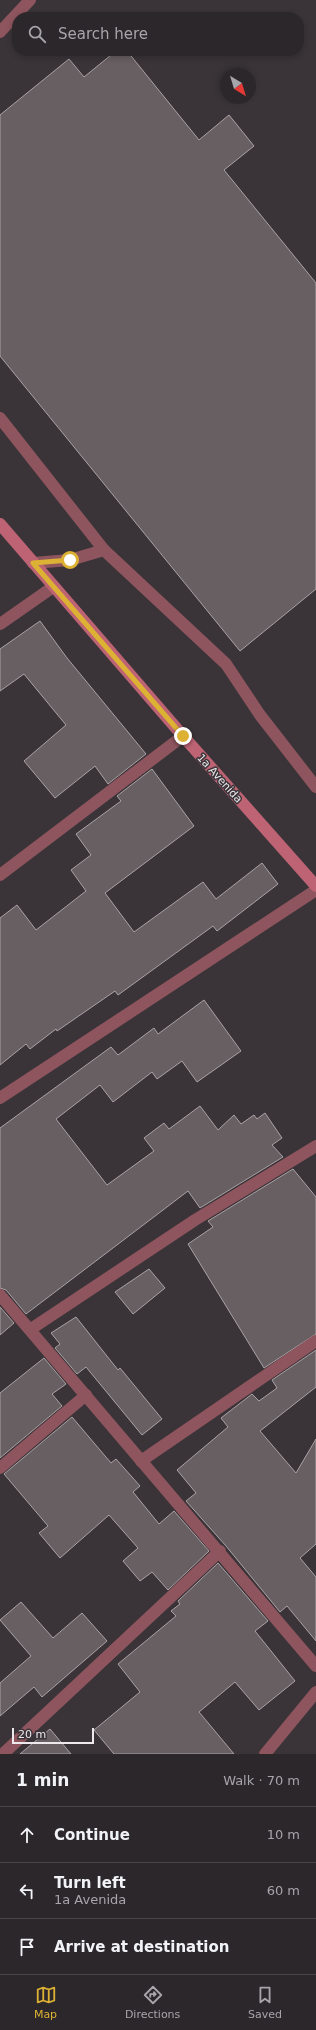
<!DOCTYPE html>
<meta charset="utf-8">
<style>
body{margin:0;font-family:"DejaVu Sans",sans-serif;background:#342f33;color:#f1f3f6}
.compass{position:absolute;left:220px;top:68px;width:36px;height:36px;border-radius:50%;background:#2c272b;box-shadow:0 2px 6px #0003;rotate:142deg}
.scale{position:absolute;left:12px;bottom:10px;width:82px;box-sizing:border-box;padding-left:4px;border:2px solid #ece8ec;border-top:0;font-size:11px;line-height:14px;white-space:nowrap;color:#ece8ec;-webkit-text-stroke:3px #3a3439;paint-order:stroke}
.stop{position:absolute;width:12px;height:12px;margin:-9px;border:3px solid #ddb133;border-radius:50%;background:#fff}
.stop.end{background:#ddb133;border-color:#fff;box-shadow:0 1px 4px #0008}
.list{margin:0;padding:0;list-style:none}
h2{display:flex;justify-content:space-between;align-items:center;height:52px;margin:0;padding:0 16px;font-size:17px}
h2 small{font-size:13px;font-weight:400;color:#a6a5a9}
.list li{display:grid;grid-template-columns:26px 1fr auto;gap:12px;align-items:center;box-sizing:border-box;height:56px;padding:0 16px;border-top:1px solid #484447}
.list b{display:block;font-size:15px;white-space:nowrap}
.list p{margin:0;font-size:13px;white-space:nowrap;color:#a6a5a9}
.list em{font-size:13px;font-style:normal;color:#a6a5a9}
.icon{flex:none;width:22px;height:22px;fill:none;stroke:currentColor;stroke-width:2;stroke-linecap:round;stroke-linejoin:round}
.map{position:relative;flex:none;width:316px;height:1754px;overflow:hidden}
.search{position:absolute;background:#2c272b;box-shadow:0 2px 6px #0003;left:12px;right:12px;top:12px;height:44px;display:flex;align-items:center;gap:10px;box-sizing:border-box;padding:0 14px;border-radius:16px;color:#a6a5a9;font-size:15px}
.sheet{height:220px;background:#2c272b}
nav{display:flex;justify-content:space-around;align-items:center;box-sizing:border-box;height:56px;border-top:1px solid #484447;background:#2c272b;font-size:11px;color:#a6a5a9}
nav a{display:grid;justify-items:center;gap:2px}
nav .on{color:#ddb133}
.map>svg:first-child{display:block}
</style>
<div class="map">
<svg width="316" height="1754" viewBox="0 0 316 1754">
<rect width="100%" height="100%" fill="#3a3439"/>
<!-- building -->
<g fill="#675f62" stroke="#aba2a5">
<path d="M116,51H127L199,140L229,115L254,146L224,170L316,283V589L240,651L0,356V115L69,59L84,77Z"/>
<path d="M40,621L67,658L146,754L108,784L95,766L55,798L24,761L66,725L24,674L0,691V649Z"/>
<path d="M152,769L194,826L105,893L134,932L203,882L216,899L262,863L278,884L217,931L213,926L118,995L115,991L57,1031L56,1029L30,1049L26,1044L0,1065V918L17,905L36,930L86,891L71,870L91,855L76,834L121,801L117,796Z"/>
<path d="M204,1000L241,1051L197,1082L182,1061L157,1079L152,1072L113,1102L100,1085L56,1119L107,1185L154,1151L144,1138L164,1123L169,1129L200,1106L218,1130L234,1115L241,1124L254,1115L257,1119L265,1113L282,1138L272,1145L283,1157L200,1208L188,1191L26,1314L6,1290L0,1288V1128L111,1047L118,1055L154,1028L158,1034Z"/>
<path d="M293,1169L316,1197V1334L264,1368L188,1244L213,1227L208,1221Z"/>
<path d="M149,1269L165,1288L133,1314L115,1292Z"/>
<path d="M0,1307L14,1323L0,1335Z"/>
<path d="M76,1317L118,1370L120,1368L162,1419L142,1435L86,1367L77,1374L55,1348L60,1344L51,1333Z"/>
<path d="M316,1350V1387L260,1431L296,1473L316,1439V1544L300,1558L316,1577V1641L287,1606L280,1612L226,1546L186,1501L196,1493L177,1470L228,1427L221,1418L252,1394L259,1401L277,1388L272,1380Z"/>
<path d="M44,1358L66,1384L52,1394L62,1406L0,1458V1393Z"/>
<path d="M72,1417L111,1463L116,1459L140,1486L133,1492L159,1524L174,1511L209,1551L168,1590L152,1572L140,1581L123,1561L138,1548L109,1515L60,1558L39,1533L48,1526L4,1474Z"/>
<path d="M218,1563L268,1621L255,1631L295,1681L259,1710L235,1682L199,1712L234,1754H114L94,1730L140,1692L118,1664L176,1616L171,1611L180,1604L178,1601Z"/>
<path d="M21,1602L53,1638L82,1613L107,1641L42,1697L34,1687L0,1716V1683L31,1656L0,1620Z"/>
<path d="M50,1729L71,1754H20Z"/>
</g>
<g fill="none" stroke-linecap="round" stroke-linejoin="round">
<!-- lane -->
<path stroke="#8e555e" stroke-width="12" d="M0,32L30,0"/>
<!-- street -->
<g stroke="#8e555e" stroke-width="12">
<path d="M0,418L104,550"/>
<path d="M33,563L70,560L104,550L226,664L260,715L316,787"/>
<path d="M0,624L53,587"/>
<path d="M0,875L183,736"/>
<path d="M0,1098L316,890"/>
<path d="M0,1295L316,1666"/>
<path d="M31,1329L195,1220L316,1146"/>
<path d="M141,1461L316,1341"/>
<path d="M0,1468L86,1395"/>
<path d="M3,1754L220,1551"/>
<path d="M265,1754L316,1692"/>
</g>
<!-- secondary -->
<path stroke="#bd6374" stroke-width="12" d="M0,524L183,736L316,886"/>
</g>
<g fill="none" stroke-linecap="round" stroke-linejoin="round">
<!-- route -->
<path stroke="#ddb133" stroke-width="5" d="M70,560L33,563L183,736"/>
</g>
<g text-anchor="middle" stroke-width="3" stroke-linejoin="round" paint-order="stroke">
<!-- street labels -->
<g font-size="11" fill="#ece8ec" stroke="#3a3439">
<text transform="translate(220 778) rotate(48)" y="4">1a Avenida</text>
</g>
</g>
</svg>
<svg class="compass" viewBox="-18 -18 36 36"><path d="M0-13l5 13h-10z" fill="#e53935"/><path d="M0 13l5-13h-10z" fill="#a6a5a9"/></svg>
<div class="scale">20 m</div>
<div class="stop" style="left:70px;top:560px"></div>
<div class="stop end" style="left:183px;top:736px"></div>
<div class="search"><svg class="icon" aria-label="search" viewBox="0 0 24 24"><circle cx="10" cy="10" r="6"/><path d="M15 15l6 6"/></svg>Search here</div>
</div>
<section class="sheet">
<h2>1 min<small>Walk · 70 m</small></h2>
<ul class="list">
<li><svg class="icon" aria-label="ahead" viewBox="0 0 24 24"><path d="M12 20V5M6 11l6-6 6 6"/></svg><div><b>Continue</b></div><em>10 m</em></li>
<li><svg class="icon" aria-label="left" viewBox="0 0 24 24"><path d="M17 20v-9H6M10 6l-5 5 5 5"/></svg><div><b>Turn left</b><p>1a Avenida</p></div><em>60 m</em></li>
<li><svg class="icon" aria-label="arrive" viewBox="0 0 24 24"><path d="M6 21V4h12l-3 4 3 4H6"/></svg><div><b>Arrive at destination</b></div></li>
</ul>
</section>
<nav>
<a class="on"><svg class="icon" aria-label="map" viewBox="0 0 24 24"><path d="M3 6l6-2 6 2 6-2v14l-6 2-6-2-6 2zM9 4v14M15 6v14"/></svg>Map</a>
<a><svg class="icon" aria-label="directions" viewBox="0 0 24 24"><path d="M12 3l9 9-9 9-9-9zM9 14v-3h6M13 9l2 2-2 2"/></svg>Directions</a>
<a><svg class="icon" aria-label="saved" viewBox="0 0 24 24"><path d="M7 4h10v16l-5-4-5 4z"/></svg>Saved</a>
</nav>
